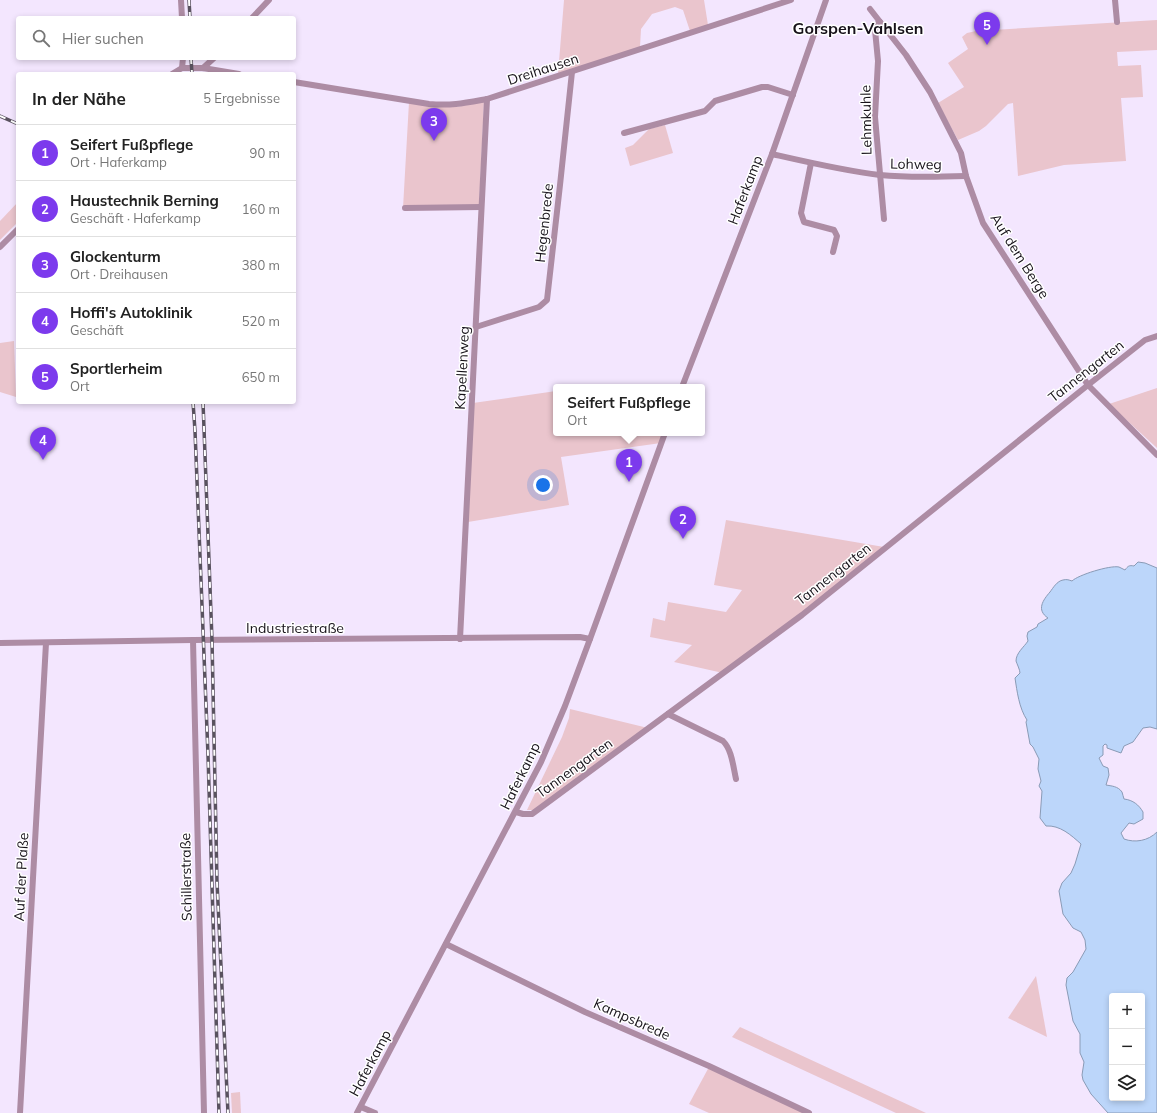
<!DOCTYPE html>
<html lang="de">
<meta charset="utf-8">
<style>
body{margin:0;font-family:Mulish,sans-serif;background:#f2f2f2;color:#222}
.controls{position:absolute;right:12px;bottom:12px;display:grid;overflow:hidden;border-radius:4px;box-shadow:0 2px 6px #0003}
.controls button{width:36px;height:36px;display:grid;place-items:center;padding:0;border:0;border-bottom:1px solid #e0e0e0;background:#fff;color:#222;font:20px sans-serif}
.you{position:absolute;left:543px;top:485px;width:14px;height:14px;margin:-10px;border:3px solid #fff;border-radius:50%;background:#1a73e8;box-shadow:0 0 0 6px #1a73e833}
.badge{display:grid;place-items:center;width:26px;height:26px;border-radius:50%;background:#7c3aed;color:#fff;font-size:13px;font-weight:700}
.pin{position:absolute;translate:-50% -33px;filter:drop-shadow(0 1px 2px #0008)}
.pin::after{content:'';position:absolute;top:21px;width:14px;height:12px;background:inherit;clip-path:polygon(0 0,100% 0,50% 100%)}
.popup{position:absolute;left:553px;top:384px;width:152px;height:52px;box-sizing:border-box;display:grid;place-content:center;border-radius:4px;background:#fff;filter:drop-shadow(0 1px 3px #0005);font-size:13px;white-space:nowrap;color:#767676}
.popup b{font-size:15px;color:#222}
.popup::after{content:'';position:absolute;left:50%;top:100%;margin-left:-8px;border:8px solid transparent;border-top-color:#fff}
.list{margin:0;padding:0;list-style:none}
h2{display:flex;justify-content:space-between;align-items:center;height:52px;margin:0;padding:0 16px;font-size:17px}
h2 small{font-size:13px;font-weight:400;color:#767676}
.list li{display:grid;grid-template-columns:26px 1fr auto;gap:12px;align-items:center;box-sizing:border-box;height:56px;padding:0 16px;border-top:1px solid #e0e0e0}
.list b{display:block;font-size:15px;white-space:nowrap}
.list p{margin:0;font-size:13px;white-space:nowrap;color:#767676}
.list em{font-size:13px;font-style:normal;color:#767676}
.icon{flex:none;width:22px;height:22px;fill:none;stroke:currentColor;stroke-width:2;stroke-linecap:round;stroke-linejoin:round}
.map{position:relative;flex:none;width:1157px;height:1113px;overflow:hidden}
.search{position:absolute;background:#fff;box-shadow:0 2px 6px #0003;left:16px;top:16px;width:280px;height:44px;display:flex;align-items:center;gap:10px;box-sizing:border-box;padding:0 14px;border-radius:4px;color:#767676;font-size:15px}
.panel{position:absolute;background:#fff;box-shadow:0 2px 6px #0003;left:16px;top:72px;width:280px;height:332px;border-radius:4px}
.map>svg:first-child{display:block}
</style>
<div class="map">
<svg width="1157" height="1113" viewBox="0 0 1157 1113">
<rect width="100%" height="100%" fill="#f3e6fe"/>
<!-- green -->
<g fill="#eac5cd">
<path d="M564,0H704L708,25L690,31L683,10L675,7L652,14L641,29L640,47L558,74Z"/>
<path d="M1157,20V50L1117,52L1118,66L1141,65L1143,97L1121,98L1126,161L1064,165L1018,176L1013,103L1008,104L986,126L979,131L958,140L938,103L964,87L948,63L968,49L962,37L967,33L976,31Z"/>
<path d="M484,101L479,207L403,208L409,102L444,107H457Z"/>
<path d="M665,125L673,153L630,166L625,148L633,145L649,129Z"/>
<path d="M18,202V222L0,240V221Z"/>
<path d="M14,341L16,397L0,392V343Z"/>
<path d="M1157,388V448L1109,404Z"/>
<path d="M556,391V433H664L661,443L561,457L569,505L468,522L473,403Z"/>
<path d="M726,520L884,547L816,602L723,673L674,662L692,645L650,637L653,618L665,621L668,602L726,612L742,590L714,585Z"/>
<path d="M570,709L648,728L534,810H527L562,737L569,718Z"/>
<path d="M1036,976L1047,1037L1008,1018Z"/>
<path d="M740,1027L926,1113H896L732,1037Z"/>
<path d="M709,1067L806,1113H709L689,1104Z"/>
<path d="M240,1092L241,1113H232L231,1093Z"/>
</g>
<!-- water -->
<path fill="#bcd6fa" stroke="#8a9bb6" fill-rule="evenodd" d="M1138,562L1145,563L1157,568V729L1150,727L1143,728L1133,742L1124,746L1121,753L1107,748V745L1105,744L1103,746V755L1099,758L1103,766L1108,768L1109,775L1106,785C1111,786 1118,786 1122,792C1123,794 1123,797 1124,799C1133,800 1139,805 1143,812V819L1134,824L1129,823L1121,833L1124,839C1135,843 1148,841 1157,832V1113H1108L1091,1094L1083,1080L1082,1075L1084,1062L1080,1053V1034L1073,1021L1066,985L1067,978L1073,972L1086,949L1085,940L1081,932L1073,928L1063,914L1059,891L1062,883L1071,873L1075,864L1081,844C1071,835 1060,825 1046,826L1040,818L1042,791L1039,786L1041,781L1038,769L1039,759L1033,747L1030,744L1026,722L1027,720C1019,708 1017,691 1015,678L1020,673C1020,670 1017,664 1016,661C1016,653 1024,647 1028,641L1027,636L1028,632L1037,627L1038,624L1048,618C1036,610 1043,600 1050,592C1053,588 1057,581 1063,580C1067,579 1069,580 1072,581C1078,575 1110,565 1119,567C1121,568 1123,569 1125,570C1128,566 1129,565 1134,566ZM1112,996H1142V1098H1112Z"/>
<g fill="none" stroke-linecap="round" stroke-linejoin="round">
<!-- minor -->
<g stroke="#ad8ca4" stroke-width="6">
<path d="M181,0L182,18"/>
<path d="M1115,0L1117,22"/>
<path d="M870,9L906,55L930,92L961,153L966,176L983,223L1088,385L1157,455"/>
<path d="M252,18L269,0"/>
<path d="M880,22L877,24L875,30L878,61L875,117L884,219"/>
<path d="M182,68L183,58"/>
<path d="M203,68L214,58"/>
<path d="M172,74L182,68H203L239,74"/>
<path d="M294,82L429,104C452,106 465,103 487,99L791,0"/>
<path d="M624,133L705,111L715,101L762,87H768L793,95"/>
<path d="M772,154C807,162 845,171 880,175C909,178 938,177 966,176"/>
<path d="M811,163L801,213L804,222L834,230L837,236L833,252"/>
<path d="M405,208L481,207"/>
<path d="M0,247L18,229"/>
<path d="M476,327L539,307L547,300L560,185L572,72"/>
<path d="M682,387L772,154L826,0"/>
<path d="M460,639L487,99"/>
<path d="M193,640L204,1113"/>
<path d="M0,643L193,640L580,637L590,639"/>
<path d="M668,714L723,741C732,750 733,766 736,779"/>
<path d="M516,812L523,814H532L802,615L1088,385L1145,340L1157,336"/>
<path d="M446,944L585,1012L709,1066L809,1113"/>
<path d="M361,1107L375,1113"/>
<path d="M20,1113L46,643"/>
<path d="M357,1113L541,762L565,706L590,639L665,433"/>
</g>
<defs>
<g id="rail">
<path d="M189,0L190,18"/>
<path d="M191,58L192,74"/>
<path d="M0,116L18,124"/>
<path d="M193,402L195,431L208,755L219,1113"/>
<path d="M203,402L212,640L217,882L228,1113"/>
</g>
</defs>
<!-- rail casing -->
<use href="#rail" stroke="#59525f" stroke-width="3.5"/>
<!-- rail -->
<use href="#rail" stroke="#fff" stroke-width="2" stroke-dasharray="6" stroke-linecap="butt"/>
</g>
<g text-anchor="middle" stroke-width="3" stroke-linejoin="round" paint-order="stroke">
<!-- street labels -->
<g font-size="14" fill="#161119" stroke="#fff">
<text transform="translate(543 69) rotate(-18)" y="5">Dreihausen</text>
<text transform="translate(866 120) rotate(-91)" y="5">Lehmkuhle</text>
<text transform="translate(916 164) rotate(1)" y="5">Lohweg</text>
<text transform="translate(745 190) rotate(-69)" y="5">Haferkamp</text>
<text transform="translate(544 223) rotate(-84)" y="5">Hegenbrede</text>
<text transform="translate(1020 256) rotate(58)" y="5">Auf dem Berge</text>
<text transform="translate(462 368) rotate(-87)" y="5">Kapellenweg</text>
<text transform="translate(1086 371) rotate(-38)" y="5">Tannengarten</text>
<text transform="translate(833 574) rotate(-38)" y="5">Tannengarten</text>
<text x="295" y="633">Industriestraße</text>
<text transform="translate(574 768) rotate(-36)" y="5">Tannengarten</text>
<text transform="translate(520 776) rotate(-64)" y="5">Haferkamp</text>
<text transform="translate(21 877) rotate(-87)" y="5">Auf der Plaße</text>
<text transform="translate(186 877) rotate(-91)" y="5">Schillerstraße</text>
<text transform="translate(632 1019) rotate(24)" y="5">Kampsbrede</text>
<text transform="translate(370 1063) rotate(-62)" y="5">Haferkamp</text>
</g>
<!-- quarter labels -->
<g font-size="16" font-weight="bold" fill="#161119" stroke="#fff">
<text x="858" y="34">Gorspen-Vahlsen</text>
</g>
</g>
</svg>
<div class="controls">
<button>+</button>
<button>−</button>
<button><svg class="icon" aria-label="layers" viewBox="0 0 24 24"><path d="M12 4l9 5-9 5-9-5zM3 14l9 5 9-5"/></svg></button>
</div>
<div class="you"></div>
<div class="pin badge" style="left:629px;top:482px">1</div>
<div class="popup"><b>Seifert Fußpflege</b>Ort</div>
<div class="pin badge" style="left:683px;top:539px">2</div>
<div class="pin badge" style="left:434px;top:141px">3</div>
<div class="pin badge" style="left:43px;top:460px">4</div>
<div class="pin badge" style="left:987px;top:45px">5</div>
<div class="search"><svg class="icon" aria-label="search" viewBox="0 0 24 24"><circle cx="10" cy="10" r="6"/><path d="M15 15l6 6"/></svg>Hier suchen</div>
<section class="panel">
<h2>In der Nähe<small>5 Ergebnisse</small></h2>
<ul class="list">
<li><span class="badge">1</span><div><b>Seifert Fußpflege</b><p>Ort · Haferkamp</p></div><em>90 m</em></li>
<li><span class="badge">2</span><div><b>Haustechnik Berning</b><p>Geschäft · Haferkamp</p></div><em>160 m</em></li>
<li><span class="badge">3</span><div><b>Glockenturm</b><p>Ort · Dreihausen</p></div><em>380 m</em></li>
<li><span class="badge">4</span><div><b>Hoffi's Autoklinik</b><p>Geschäft</p></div><em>520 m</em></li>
<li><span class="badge">5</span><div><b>Sportlerheim</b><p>Ort</p></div><em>650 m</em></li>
</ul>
</section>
</div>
